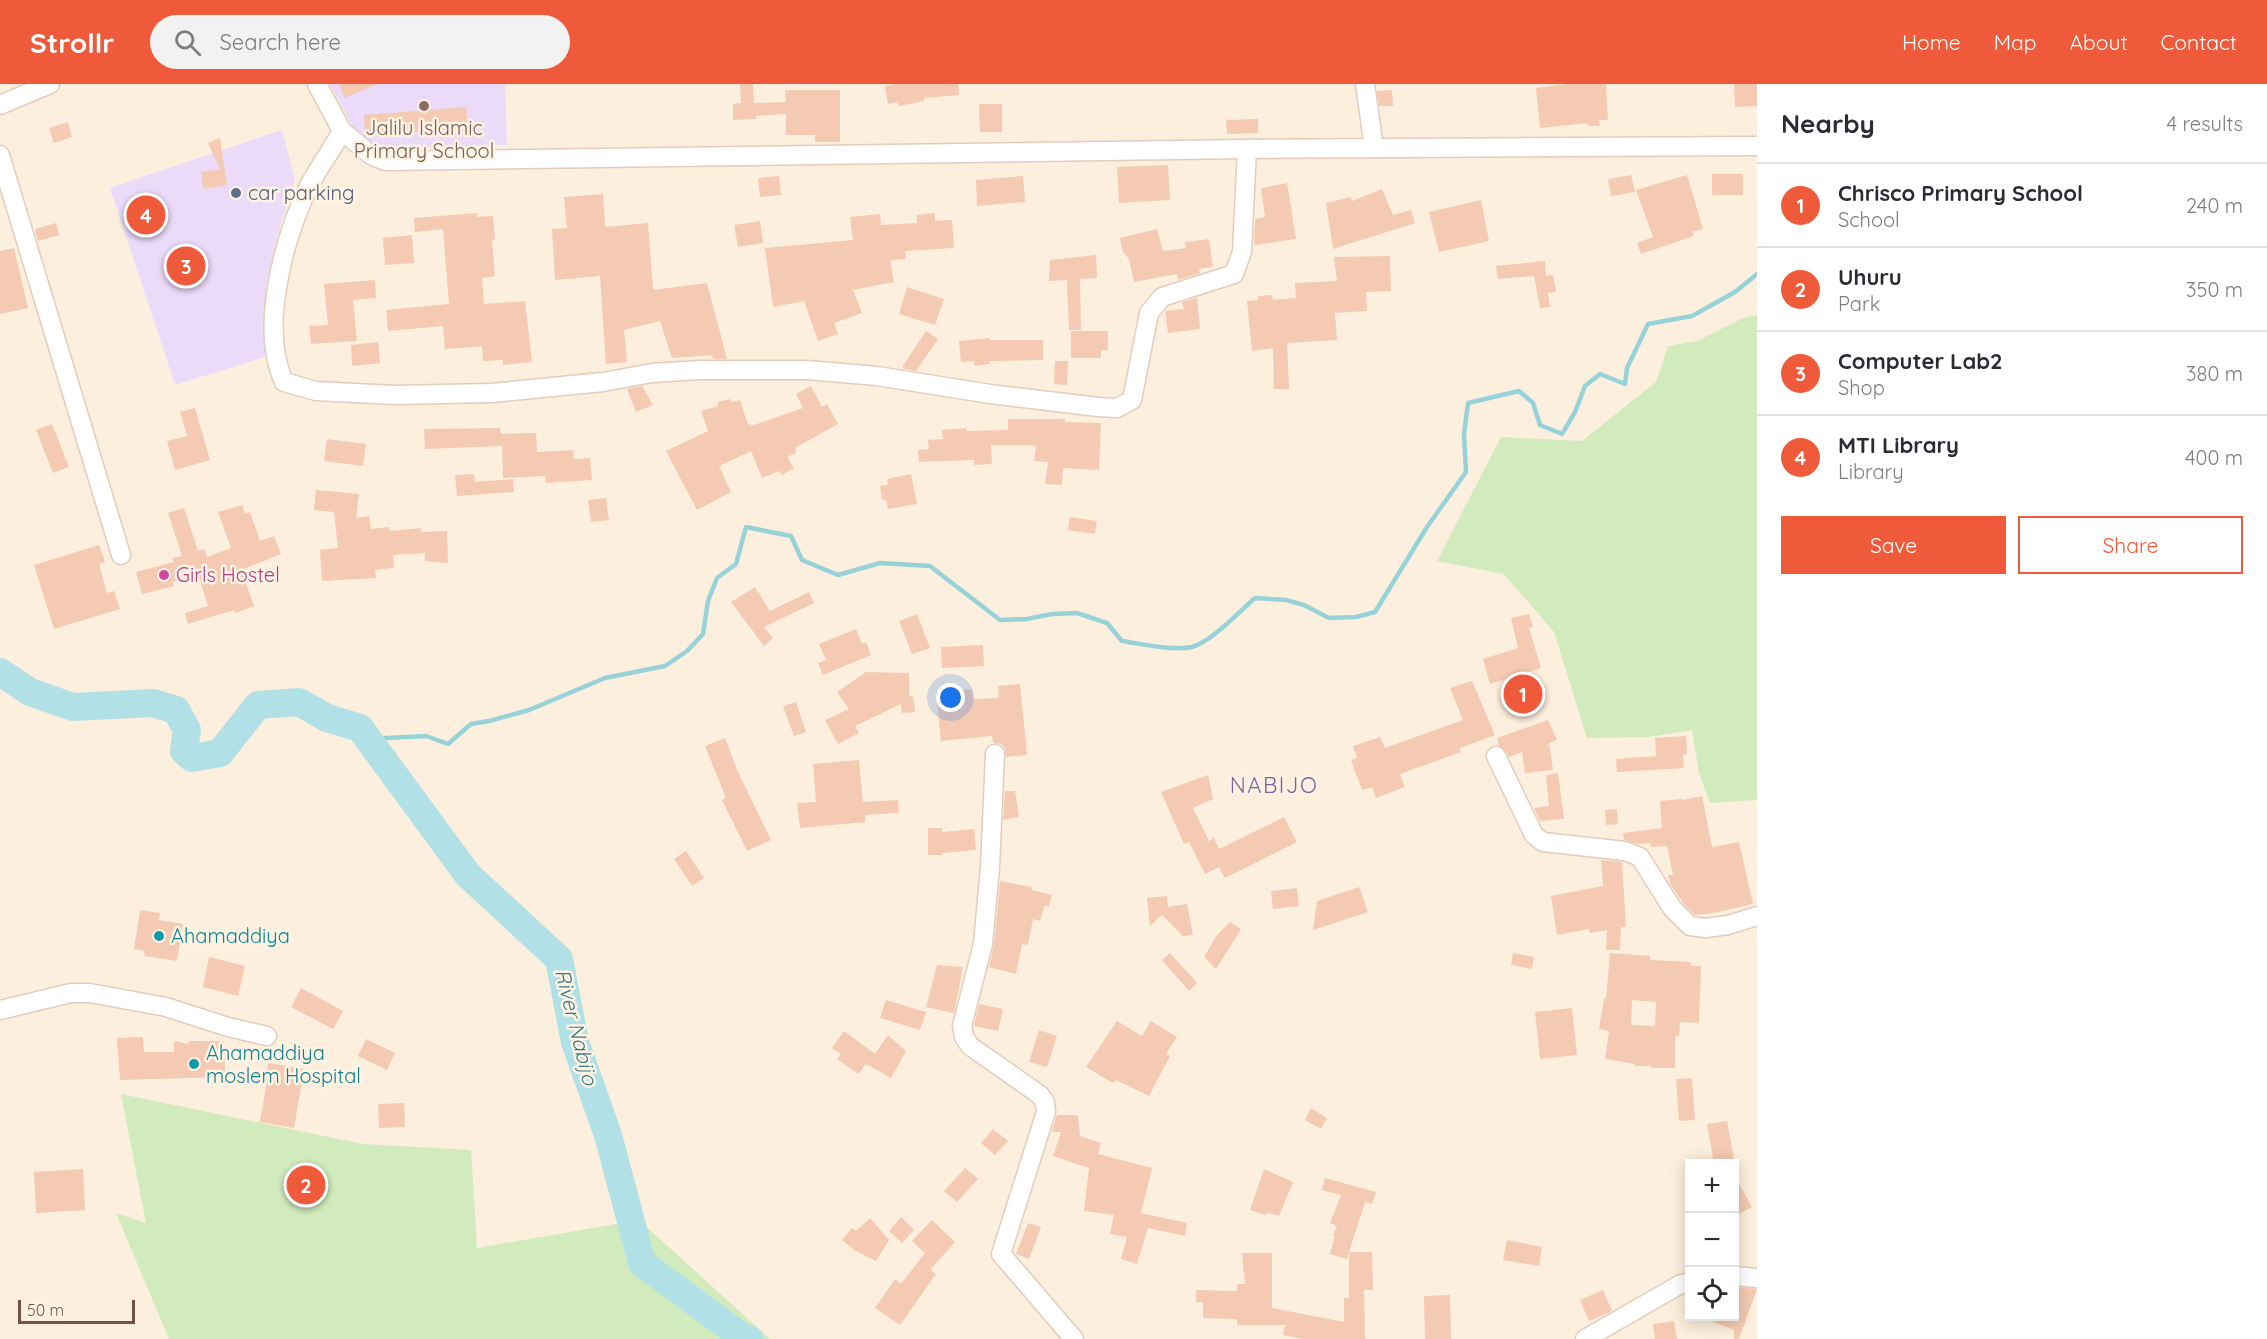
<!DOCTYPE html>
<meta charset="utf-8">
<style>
body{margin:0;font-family:Quicksand,sans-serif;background:#f2f2f3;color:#2b2b33}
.controls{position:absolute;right:18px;bottom:18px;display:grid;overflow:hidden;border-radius:0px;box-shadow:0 3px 15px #0003}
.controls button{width:54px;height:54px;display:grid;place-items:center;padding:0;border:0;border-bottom:2px solid #e1e1e2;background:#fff;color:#2b2b33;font:30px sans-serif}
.scale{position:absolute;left:18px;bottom:15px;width:117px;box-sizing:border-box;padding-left:6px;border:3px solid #735345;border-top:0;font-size:16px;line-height:21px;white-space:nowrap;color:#735345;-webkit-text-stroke:4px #fff3e4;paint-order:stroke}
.you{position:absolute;left:951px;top:614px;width:21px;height:21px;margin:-15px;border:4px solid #fff;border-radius:50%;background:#1a73e8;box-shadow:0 0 0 9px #1a73e833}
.badge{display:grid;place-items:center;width:39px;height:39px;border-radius:50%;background:#ef5b3a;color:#fff;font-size:20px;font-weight:700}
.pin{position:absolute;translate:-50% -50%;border:3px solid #fff;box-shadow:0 2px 6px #0006}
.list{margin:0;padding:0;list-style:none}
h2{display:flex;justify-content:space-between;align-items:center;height:78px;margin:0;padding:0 24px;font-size:26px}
h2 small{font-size:20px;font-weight:400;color:#7c7c81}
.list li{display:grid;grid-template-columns:39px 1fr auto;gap:18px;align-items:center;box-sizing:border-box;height:84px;padding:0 24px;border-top:2px solid #e1e1e2}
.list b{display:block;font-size:22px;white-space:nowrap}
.list p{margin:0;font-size:20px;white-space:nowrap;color:#7c7c81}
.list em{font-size:20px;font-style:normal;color:#7c7c81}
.actions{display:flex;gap:12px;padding:18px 24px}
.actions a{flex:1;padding:14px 0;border:2px solid #ef5b3a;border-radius:0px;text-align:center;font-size:21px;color:#ef5b3a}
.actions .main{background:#ef5b3a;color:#fff}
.icon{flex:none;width:33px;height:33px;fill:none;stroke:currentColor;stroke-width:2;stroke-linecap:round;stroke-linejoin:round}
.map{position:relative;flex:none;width:1757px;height:1255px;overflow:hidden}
header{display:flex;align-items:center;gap:36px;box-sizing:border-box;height:84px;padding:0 30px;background:#ef5b3a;color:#fff}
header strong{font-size:28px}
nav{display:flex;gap:33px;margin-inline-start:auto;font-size:21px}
.search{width:420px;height:54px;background:#f2f2f3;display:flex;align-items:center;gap:15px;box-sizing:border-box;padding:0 21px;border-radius:33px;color:#7c7c81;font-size:22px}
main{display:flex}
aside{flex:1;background:#fff}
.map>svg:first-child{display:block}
</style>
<header>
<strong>Strollr</strong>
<div class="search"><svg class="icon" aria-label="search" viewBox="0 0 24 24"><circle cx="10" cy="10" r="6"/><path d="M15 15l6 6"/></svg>Search here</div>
<nav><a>Home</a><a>Map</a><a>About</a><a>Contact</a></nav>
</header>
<main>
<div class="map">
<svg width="1757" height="1255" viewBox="0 0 1757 1255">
<rect width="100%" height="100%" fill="#fdefdd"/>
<!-- education -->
<g fill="#ecdaf9">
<path d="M330,0H505L507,61L377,64L352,42Z"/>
<path d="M282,46L295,95L278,150L266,202L265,273L175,301L110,104Z"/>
</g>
<!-- green -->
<g fill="#d1ebbc">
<path d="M1757,231V716L1710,719L1699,689L1692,646L1649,653L1587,654L1554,548L1504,490L1437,477L1501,353L1582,357L1656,298L1668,262L1697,257L1743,234Z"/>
<path d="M121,1010L363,1060L471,1066L477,1164L639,1136L770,1255H169L116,1129L146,1139Z"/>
</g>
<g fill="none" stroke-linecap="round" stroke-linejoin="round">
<!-- stream -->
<path stroke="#97d2d9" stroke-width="4.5" d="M367,655L426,652L448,660L471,640L489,637L529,626L605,594L665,582L687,567L703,550L708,517L717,494L736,480L746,443L791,452L802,476L838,491L880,479L930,482L1000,536L1027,535L1052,530L1077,529L1107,539L1122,557C1142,560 1172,567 1192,563C1211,558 1240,527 1255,514L1286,516L1304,521L1329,534L1356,533L1375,528L1427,443L1466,388L1464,350L1468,319L1519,307L1533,319L1540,341L1562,350L1575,328L1585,302L1600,290L1625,300L1627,284L1648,240L1692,232L1735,208L1757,190"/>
<!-- river -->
<path stroke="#b1e1e7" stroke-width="28" d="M0,588L30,608L73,623L153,619L176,626L187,646L184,667L192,674L220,669L258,621L299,618L327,634L360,644L468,791L559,875L575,958L608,1051L642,1179L742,1253L749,1255"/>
</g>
<!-- building -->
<g fill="#f4cab3" fill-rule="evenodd">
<path d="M339,0H377L345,14Z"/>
<path d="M740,0H753L754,19L786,18L785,6H840V58H815V51H786V30L756,32V35L733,36V20L741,19Z"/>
<path d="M897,0H958L959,11L924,14V17L899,22L898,18L888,20L885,2Z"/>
<path d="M1566,0H1606L1608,36H1599L1600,42H1588L1587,39L1540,44L1536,4Z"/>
<path d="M1734,0H1757V22L1735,23Z"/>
<path d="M1392,6L1393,22H1379L1377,7Z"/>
<path d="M979,20H1002V48H980Z"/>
<path d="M466,23L468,44L365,52L364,31Z"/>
<path d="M1258,35V49L1227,50L1226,36Z"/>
<path d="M68,38L72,53L54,59L49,44Z"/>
<path d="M220,54L227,101L203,105L201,88L220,85L208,59Z"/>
<path d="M1168,81L1170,116L1119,119L1117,83Z"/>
<rect x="1712" y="90" width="31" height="21"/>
<path d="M1631,91L1635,108L1611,112L1608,95Z"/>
<path d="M1687,91L1703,145L1692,148L1694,152L1641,170L1637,159L1653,153L1636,106Z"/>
<path d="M779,92L781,111L760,113L758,94Z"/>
<path d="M1023,92L1025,118L977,122L976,96Z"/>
<path d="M1287,99L1296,155L1254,161L1255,135L1265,133L1261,104Z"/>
<path d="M1382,105L1393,131L1411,126L1415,139L1333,165L1326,119L1351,113L1352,117Z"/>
<path d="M603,110L605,143L648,139L653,206L707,199L727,275H713L712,271L672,274L660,237L624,246L627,278L606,280L600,192L555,196L552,145L567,144L564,113Z"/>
<path d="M1481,116L1489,157L1439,168L1429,128Z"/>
<path d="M477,129V133L493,132L495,156H492L495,192L482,194L484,220L525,217L532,278L503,281V276L483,277L482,262L445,265L443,242L388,247L386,226L449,220L443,145L415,148L414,134Z"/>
<path d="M935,129V137L952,136L954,164L905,167L906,175L890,176L894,198L853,206L862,229L834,239L838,250L818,257L804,217L773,223L765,164L853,156L850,133L880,130L881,141L917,139V131Z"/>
<path d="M760,137L763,159L738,163L734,141Z"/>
<path d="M56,139L59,151L38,157L35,145Z"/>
<path d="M1157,145L1163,167L1186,164L1185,158L1209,155L1213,183L1199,185L1200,189L1178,196L1177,190L1134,198L1129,175L1123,168L1120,154Z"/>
<path d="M412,151L414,179L385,181L383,154Z"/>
<path d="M14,164L28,224L0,230V167Z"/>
<path d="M1096,171L1097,194L1080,195L1081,246H1069L1067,196L1049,197L1050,176Z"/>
<path d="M1390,172L1391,207L1366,208L1367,227L1335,229L1337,256L1287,259L1289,305H1274L1273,264L1252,267L1247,217L1258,216V212L1272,211L1273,216L1296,214L1295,199L1337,197L1334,173Z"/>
<path d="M1545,177L1546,192L1553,191L1556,208L1548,209L1550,223L1540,224L1534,192L1498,195L1496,182Z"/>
<path d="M375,196L376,214L353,216L357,257L311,260L309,242L328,241L324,200Z"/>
<path d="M907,203L944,215L935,241L899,230Z"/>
<path d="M1197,214L1200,245L1168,249L1165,227L1184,225L1182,218Z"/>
<path d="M926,247L938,255L916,287L905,285L902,283Z"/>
<path d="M1071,247H1108V266H1101V274H1071Z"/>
<path d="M990,254V256H1043V276L989,277L990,280L975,282L974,277L961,278L959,257Z"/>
<path d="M378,258L380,279L352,282L351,261Z"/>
<path d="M1055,277H1068L1067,301L1054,300Z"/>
<path d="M642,302L653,321L636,328L627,305Z"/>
<path d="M811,302L822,323L827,320L838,340L795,364L796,369L787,373L794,384L782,391L779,387L762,394L751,367L719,382L731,408L697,426L666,367L708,347L701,327L718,322V318L730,315L732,318L740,316L748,341L750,339L751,342L803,324L796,310Z"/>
<path d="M195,324L210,376L175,386L167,357L187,352L180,328Z"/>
<path d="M1008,335H1065V338L1101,339L1099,386L1063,384L1062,401L1045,400L1048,378L1034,377L1036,362L1031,361H991L992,380L974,381V376L919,378L918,366L929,365L928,356L943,355L942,346L966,344L967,347L1008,346Z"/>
<path d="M52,340L69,383L53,389L36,346Z"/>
<path d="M500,344L501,350L536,349L537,368L573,366L574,375L590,374L592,396L546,399L545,392L503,394L502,362L425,365L424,345Z"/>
<path d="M327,355L366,360L363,382L324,377Z"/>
<path d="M474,390L475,398L513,395L514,408L457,412L455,391Z"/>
<path d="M911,390L917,420L888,425L886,416L882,415L880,402L888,401L887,395Z"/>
<path d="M316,406L359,410L356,434L369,432L371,445L389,443L390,447L421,444V448L447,447L448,479L425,477V469L393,471L394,484L375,486L376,494L322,497L320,466L338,464L334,428L314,426Z"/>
<path d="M606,414L609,436L591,438L588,416Z"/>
<path d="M242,421L245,430L250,428L260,457L274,452L281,470L241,486L254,522L235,529L234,526L188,540L185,529L208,522L198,490L173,498L174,502L142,510L136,488L174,478L172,474L182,472L168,429L184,424L198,467L204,465L207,473L231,464L218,428Z"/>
<path d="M1070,433L1097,437L1095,450L1068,446Z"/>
<path d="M99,461L105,478L99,480L107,509L114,507L120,525L54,545L34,481Z"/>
<path d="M755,503L770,527L809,508L814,519L764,543L773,554L764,562L731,518Z"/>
<path d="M917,530L930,564L912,570L899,537Z"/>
<path d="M1529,530L1533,543L1529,544L1541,584L1490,600L1483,575L1518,564L1511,534Z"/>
<path d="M856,545L862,560L866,558L871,571L823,591L818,579L826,576L819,560Z"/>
<path d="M983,561L984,582L942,584L941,563Z"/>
<path d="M866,588L909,589V612L913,611L915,628L902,629L901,620L855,642L859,649L838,660L825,636L849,625L837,608Z"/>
<path d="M1472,597L1495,651L1460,664L1461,668L1400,690L1405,703L1376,714L1372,703L1362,706L1351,676L1357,674L1353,662L1380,653L1385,664L1463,636L1450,604Z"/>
<path d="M1020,600L1027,671L1006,673L1005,664L1001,660L993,659L992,652L941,657L936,608L972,605L973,615L999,614L998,602Z"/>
<path d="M796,618L806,648L794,652L783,622Z"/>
<path d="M1548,636L1557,656L1549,659L1553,686L1525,689L1522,668L1509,673L1506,667L1499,662L1497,654Z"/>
<path d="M1686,652L1687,670L1683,671L1684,684L1617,688L1616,675L1656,672L1655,654Z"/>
<path d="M725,654L738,688L771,756L747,767L722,716L726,714L705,662Z"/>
<path d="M859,676L863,718L898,716L899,729L865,731V738L800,744L797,719L816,718L813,680Z"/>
<path d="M1558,689L1564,735L1540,737L1534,724L1549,722L1546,691Z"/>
<path d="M1208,691L1213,715L1193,724L1209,757L1214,754L1219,765L1284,733L1297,758L1225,794L1219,783L1205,790L1189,758L1184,760L1161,708Z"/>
<path d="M1005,707H1015L1019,733L1003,736Z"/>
<path d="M1702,712L1712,763L1739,758L1753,820L1713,829L1695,831L1682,818V815H1680L1670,799L1668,791H1673L1667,762L1651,763V759L1639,760L1624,756L1623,749L1662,744L1660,717L1682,715L1683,716Z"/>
<path d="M1617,725L1618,740L1606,741L1605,726Z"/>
<path d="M928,744H942V748L974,745L976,766L942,769V771H928Z"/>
<path d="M686,767L704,794L692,802L674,775Z"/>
<path d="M1601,776L1622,778L1626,843H1621L1620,866H1606L1607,846L1590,849L1589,845L1557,851L1551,812L1603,802Z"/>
<path d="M1000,797L1032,803V806L1052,811L1049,823L1045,821L1040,837L1033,835L1028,861L1022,860L1016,890L989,883L994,861Z"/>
<path d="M1359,803L1368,828L1313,846L1317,817Z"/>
<path d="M1297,804L1299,822L1273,825L1271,807Z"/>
<path d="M1167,812L1168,823L1187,820L1193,851L1183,852L1162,831L1150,842L1147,814Z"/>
<path d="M140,826L160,829L159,836L183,840L177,877L144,872L145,867L134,865Z"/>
<path d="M1230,838L1241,845L1216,885L1204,873L1217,851Z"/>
<path d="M1170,869L1197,899L1189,907L1162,876Z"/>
<path d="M1513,869L1534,873L1532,885L1511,881Z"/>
<path d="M1610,869L1650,872V876L1691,878V882H1701L1699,939L1680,938L1679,952H1675V984H1651V982H1635V980L1605,975L1609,947L1599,945L1604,914L1606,915ZM1632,916L1656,918L1655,942L1631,941Z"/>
<path d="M209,873L245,882L238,912L203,903Z"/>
<path d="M937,881L963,883L954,929L926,923Z"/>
<path d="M301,904L343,927L333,945L291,923Z"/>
<path d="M886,916L926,928L920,946L880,934Z"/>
<path d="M979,920L1003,925L998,947L974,942Z"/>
<path d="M1572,924L1577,971L1540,975L1535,928Z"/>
<path d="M1117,937L1142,952L1151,937L1177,953L1166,970L1170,972L1149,1012L1116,996L1113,999L1086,983Z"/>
<path d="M1039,946L1057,952L1047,983L1029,978Z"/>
<path d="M844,947L875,970L888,951L906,967L891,994L866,980L858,990L837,975L841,970L832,964Z"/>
<path d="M143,953L144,968H174V957L188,960L189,957H224L225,993L120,996L117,954Z"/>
<path d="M366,955L395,969L387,986L358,972Z"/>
<path d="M268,979L304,985L294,1044L260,1038L267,997H265Z"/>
<path d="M1692,994L1695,1036L1679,1037L1676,995Z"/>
<path d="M404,1019L405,1043L379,1044L378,1020Z"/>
<path d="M1311,1024L1327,1034L1321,1045L1305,1036Z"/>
<path d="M1057,1031H1078L1080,1052L1101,1059L1098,1070L1152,1084L1141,1129L1187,1139L1185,1152L1148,1144L1137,1180L1121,1175L1127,1153L1110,1150L1114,1131L1084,1127L1089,1084L1053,1072L1061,1048H1052Z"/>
<path d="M1727,1037L1735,1080H1714L1707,1040Z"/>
<path d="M993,1045L1008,1057L995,1071L981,1059Z"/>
<path d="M965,1084L978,1095L957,1118L944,1107Z"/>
<path d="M83,1085L85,1126L36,1129L34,1088Z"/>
<path d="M1264,1085L1293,1098L1279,1132L1268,1129L1265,1131L1250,1126Z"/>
<path d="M1734,1091L1752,1123L1734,1133Z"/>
<path d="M1325,1094L1376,1108L1372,1120L1365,1118L1349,1168H1372L1373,1206H1364L1365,1255H1303L1283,1251L1285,1241H1237V1235L1203,1234V1218H1196V1206L1237,1207V1200H1245L1242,1169H1272V1224L1344,1238V1214H1349V1169L1347,1175L1330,1170L1335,1152L1333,1151L1337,1142L1330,1139L1341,1111L1322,1106Z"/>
<path d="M901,1133L914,1146L902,1159L889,1147Z"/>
<path d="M870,1134L889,1156L876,1177L854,1166L842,1156L852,1144L856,1147Z"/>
<path d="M932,1136L955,1158L930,1186L936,1190L900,1241L875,1224L895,1195L901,1200L925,1169L912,1157Z"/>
<path d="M1028,1139L1041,1143L1029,1175L1016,1170Z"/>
<path d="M1507,1156L1542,1163L1539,1182L1503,1176Z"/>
<path d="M1734,1203L1757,1205L1739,1255H1734V1246L1701,1233H1734Z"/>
<path d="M1603,1206L1612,1227L1589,1237L1580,1216Z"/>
<path d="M1450,1211L1451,1255H1425L1424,1212Z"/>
<path d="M1674,1237L1677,1255H1655L1653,1240Z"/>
</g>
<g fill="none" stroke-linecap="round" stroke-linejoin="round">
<defs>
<g id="minor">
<path d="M317,0L342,47L371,71L385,77L1247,65L1757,62"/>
<path d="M1365,0L1374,64"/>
<path d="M0,21L50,0"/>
<path d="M342,47C332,66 318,84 309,102C284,154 259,244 284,298L316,307L394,311L492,309L603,298L652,289L699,286H807L877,292L990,310L1098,323L1117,324L1132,316L1149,229L1162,213L1234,190L1242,168L1247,65"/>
<path d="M0,71L121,471"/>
<path d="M995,670L990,783L983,860L962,942L964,953L970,962L1040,1011L1045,1018L1046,1028L1001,1170L1074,1255"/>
<path d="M1496,672L1534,751L1543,758L1625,767L1640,773L1672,824L1690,842L1706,844L1728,841L1757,832"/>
<path d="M0,926L71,909H90L166,923L228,943L267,952"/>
<path d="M1734,1192L1757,1194"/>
<path d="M1585,1255L1679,1201L1690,1198"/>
</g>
</defs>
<!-- minor casing -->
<use href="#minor" stroke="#e3ccbc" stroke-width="21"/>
<!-- minor -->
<use href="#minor" stroke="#fff" stroke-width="18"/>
</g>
<!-- markers -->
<circle fill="#8d6e63" stroke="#fff3e4" stroke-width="2" cx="424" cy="22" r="6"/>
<circle fill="#5c6f8a" stroke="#fff3e4" stroke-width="2" cx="236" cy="109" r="6"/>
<circle fill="#d1479c" stroke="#fff3e4" stroke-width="2" cx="164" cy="491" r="6"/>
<g fill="#0f9aa8" stroke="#fff3e4" stroke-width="2">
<circle cx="159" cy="852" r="6"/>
<circle cx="194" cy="980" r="6"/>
</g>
<g text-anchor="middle" stroke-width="5" stroke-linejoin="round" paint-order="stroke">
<!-- education labels -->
<g font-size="20" fill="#785e54" stroke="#fff3e4">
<text x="424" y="51">Jalilu Islamic<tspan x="424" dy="23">Primary School</tspan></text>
</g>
<!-- service labels -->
<g font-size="20" fill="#4e5e75" stroke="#fff3e4" text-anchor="start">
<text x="248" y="116">car parking</text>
</g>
<!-- hotel labels -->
<g font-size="20" fill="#b23c85" stroke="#fff3e4" text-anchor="start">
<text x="176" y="498">Girls Hostel</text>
</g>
<!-- culture labels -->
<g font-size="20" fill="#0d838f" stroke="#fff3e4" text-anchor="start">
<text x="171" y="859">Ahamaddiya</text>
<text x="206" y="976">Ahamaddiya<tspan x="206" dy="23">moslem Hospital</tspan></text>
</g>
<!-- water labels -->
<g font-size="21" font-style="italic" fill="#3b7982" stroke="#fff3e4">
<text transform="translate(576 943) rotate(76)" y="7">River Nabijo</text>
</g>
<!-- quarter labels -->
<g font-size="22" letter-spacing="1.5" fill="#826097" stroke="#fff3e4">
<text x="1274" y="709">NABIJO</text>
</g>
</g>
</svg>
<div class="controls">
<button>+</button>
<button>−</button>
<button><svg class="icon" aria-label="locate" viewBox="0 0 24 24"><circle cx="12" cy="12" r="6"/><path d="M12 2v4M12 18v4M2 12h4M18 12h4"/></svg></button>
</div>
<div class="scale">50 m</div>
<div class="you"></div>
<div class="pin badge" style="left:1523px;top:610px">1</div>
<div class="pin badge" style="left:306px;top:1101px">2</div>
<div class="pin badge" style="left:186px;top:182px">3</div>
<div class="pin badge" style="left:146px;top:131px">4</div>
</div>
<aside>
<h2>Nearby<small>4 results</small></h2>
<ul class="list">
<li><span class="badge">1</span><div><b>Chrisco Primary School</b><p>School</p></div><em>240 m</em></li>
<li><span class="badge">2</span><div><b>Uhuru</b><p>Park</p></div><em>350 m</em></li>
<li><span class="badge">3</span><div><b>Computer Lab2</b><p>Shop</p></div><em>380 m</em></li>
<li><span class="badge">4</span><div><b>MTI Library</b><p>Library</p></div><em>400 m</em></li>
</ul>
<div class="actions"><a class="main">Save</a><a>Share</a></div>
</aside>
</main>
